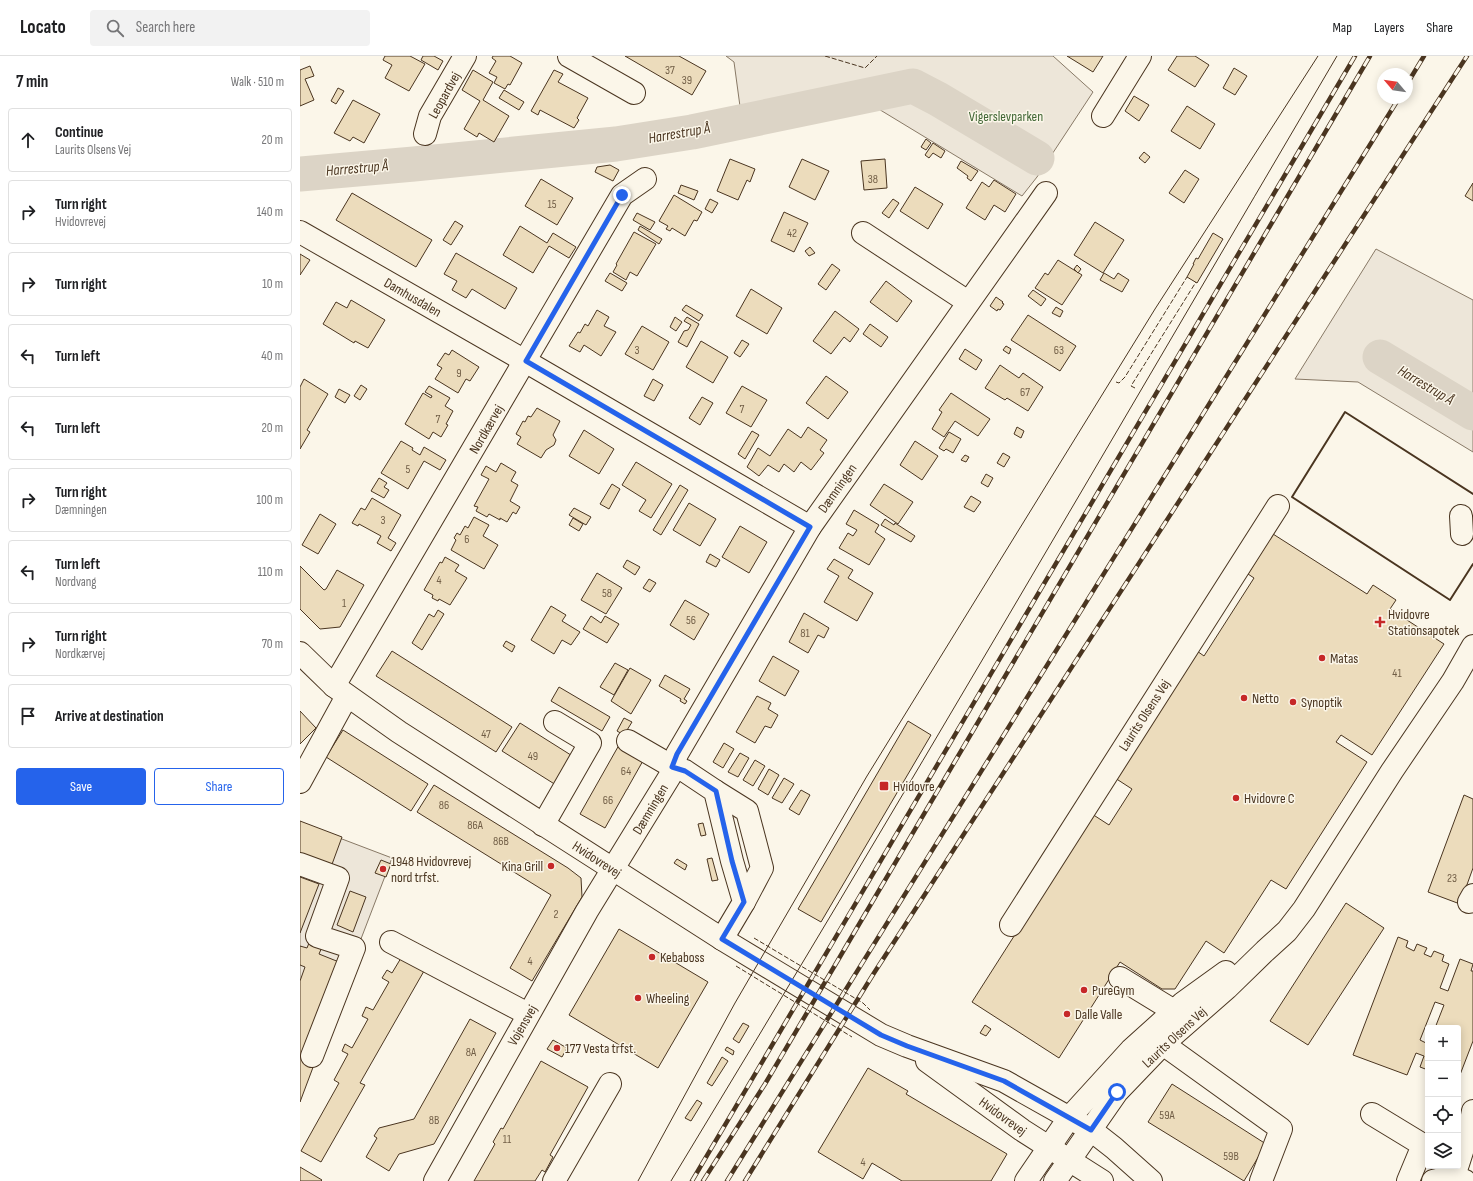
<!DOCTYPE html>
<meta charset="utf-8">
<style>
body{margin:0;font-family:"Sofia Sans Condensed",sans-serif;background:#f2f2f2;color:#202124}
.controls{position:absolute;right:12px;bottom:12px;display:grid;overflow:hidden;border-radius:4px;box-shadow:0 2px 10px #0003}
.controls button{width:36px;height:36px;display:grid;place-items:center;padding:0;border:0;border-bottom:1px solid #e0e0e0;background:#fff;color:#202124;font:20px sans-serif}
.compass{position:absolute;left:1077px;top:12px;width:36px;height:36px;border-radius:50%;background:#fff;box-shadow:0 2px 10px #0003;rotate:299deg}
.stop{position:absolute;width:12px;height:12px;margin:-9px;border:3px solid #2563eb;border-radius:50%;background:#fff}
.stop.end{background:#2563eb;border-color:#fff;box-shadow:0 1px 4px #0008}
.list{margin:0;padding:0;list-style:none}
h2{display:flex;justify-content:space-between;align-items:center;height:52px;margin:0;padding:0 16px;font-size:17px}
h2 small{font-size:13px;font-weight:400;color:#757577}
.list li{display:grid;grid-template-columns:26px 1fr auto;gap:12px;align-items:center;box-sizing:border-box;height:64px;margin:0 8px 8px;padding:0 8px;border:1px solid #e0e0e0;border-radius:4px}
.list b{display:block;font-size:15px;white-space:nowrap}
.list p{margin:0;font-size:13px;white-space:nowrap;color:#757577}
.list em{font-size:13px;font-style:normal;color:#757577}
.actions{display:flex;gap:8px;padding:12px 16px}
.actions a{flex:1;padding:9px 0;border:1px solid #2563eb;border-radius:4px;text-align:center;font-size:14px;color:#2563eb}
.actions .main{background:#2563eb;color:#fff}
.icon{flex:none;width:22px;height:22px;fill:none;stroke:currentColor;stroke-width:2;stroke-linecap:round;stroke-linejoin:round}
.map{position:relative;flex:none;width:1173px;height:1125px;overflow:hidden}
header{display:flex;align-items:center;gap:24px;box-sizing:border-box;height:56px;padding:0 20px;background:#fff;border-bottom:1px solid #e0e0e0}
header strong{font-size:19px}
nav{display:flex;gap:22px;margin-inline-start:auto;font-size:14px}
.search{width:280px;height:36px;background:#f2f2f2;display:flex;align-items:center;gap:10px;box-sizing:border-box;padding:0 14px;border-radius:4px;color:#757577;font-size:15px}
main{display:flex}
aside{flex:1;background:#fff}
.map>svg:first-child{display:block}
</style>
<header>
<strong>Locato</strong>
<div class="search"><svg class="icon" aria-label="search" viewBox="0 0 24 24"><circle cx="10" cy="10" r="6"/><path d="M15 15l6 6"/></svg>Search here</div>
<nav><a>Map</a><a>Layers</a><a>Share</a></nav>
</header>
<main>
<aside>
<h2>7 min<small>Walk · 510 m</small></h2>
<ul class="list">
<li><svg class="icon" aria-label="ahead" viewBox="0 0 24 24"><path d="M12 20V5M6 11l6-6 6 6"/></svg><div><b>Continue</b><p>Laurits Olsens Vej</p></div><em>20 m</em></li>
<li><svg class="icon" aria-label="right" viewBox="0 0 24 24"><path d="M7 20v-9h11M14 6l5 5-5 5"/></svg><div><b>Turn right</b><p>Hvidovrevej</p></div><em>140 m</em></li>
<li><svg class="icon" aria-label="right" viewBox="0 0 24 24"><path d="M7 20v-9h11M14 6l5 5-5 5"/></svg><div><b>Turn right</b></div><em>10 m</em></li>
<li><svg class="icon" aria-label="left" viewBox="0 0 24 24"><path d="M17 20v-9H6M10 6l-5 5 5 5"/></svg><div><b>Turn left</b></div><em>40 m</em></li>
<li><svg class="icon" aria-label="left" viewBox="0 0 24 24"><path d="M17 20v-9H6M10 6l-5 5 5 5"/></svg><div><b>Turn left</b></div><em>20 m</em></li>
<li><svg class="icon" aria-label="right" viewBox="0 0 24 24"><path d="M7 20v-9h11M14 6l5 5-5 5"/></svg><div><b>Turn right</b><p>Dæmningen</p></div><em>100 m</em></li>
<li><svg class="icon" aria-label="left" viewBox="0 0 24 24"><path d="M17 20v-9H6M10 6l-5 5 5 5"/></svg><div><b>Turn left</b><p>Nordvang</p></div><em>110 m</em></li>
<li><svg class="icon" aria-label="right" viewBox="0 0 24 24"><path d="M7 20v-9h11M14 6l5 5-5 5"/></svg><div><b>Turn right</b><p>Nordkærvej</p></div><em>70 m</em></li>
<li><svg class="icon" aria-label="arrive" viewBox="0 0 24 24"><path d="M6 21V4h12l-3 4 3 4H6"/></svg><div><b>Arrive at destination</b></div></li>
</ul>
<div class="actions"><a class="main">Save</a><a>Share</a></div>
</aside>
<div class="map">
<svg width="1173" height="1125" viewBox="0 0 1173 1125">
<rect width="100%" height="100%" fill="#fbf6e9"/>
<!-- green -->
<g fill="#ede6d9" stroke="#887966">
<path d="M426,0H753L793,36L737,121L722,140L577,52L444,80L434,6Z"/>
<path d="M1076,193L1173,244V396L1058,326L995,323Z"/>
<path d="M0,767L92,802L0,1042Z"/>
</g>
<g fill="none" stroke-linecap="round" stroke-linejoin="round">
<!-- river -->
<g stroke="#dcd4c6" stroke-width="35">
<path d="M0,118L114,108L316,88L392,76L613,30L638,43L737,102"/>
<path d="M1080,301L1173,357"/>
</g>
</g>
<!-- building -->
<g fill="#ecdcbc" stroke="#4a3520">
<path d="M85,0H110L125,8L109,35L85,22L92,9L83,4Z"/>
<path d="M123,0H134L143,5L138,14L121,4Z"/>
<path d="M193,0H210L222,7L210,29L208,28L205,33L194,27L197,21L189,17L196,5L192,2Z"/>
<path d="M325,0H379L406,15L392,39Z"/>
<path d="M767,0H803L793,16Z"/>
<path d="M877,0H895L909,9L895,31L868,14Z"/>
<path d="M10,10L14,20L5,23L14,44L0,50V14Z"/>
<path d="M934,12L947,20L935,39L923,32Z"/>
<path d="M173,14L193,26L183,44L209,60L194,86L179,77L177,81L164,73L180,45L162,34Z"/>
<path d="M254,14L263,18L258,26L288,42L277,62L279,64L274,72L240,54L238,59L231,55Z"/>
<path d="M38,32L44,35L36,48L31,45Z"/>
<path d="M204,34L224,46L219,54L199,42Z"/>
<path d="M834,40L849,49L839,65L825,55Z"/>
<path d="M53,44L80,58L64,87L53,81L50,85L34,77Z"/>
<path d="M887,50L915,68L900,93L871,75Z"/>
<path d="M626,83L631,87L626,94L621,91Z"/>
<path d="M633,87L645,95L641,102L633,97L629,102L625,99Z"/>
<path d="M844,96L850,101L845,107L839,102Z"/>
<path d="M430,103L455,113L450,126L447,124L438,144L417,135Z"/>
<path d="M502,103L529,115L515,144L489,131Z"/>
<path d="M585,103L587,132L564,134L561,105Z"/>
<path d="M661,105L678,115L671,125L667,122L668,120L657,112Z"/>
<path d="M310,109L319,114L313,125L295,116L297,111Z"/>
<path d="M885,114L899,123L884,147L869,137Z"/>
<path d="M241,123L273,142L257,169L225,150Z"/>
<path d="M694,124L716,138L705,156L694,149L685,164L666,152L682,126L689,131Z"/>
<path d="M1173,127V145L1165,140Z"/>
<path d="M381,129L398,135L394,144L378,137Z"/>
<path d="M615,131L643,148L628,173L600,155Z"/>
<path d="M52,137L132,184L116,211L36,164Z"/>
<path d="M374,139L402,156L397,165L394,164L385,180L372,172L370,175L366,173L368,170L359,165Z"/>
<path d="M410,143L418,147L412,157L405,153Z"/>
<path d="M593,143L599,147L589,162L582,157Z"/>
<path d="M484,156L508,167L494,196L471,185Z"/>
<path d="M337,157L355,166L350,174L333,164Z"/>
<path d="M155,165L163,170L151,189L143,184Z"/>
<path d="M795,166L824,184L803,217L774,199Z"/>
<path d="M220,170L247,187L253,177L276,191L269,202L249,190L233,217L203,199Z"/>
<path d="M340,170L362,183L359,188L338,174Z"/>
<path d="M334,176L356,188L337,220L330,216L326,224L313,216L317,209L316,208Z"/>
<path d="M913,177L923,183L897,227L887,221L894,208H893L896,202L898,203Z"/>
<path d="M510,191L515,197L509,200L505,195Z"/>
<path d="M156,197L217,232L205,253L172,233L166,242L152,234L157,225L144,218Z"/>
<path d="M0,198L10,204L0,219Z"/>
<path d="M758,204L782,219L762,249L735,232L745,217L748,219Z"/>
<path d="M532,208L540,214L526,234L518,228Z"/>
<path d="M777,209L781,213L778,217L774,213Z"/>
<path d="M310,217L327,227L322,235L305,225Z"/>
<path d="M804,217L814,223L818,217L829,224L822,236L800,224Z"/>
<path d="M586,225L612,245L597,266L570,246Z"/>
<path d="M451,233L482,252L467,278L436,260Z"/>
<path d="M733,234L746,243L741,250L728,240Z"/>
<path d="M696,241L703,246L702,247L704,248L700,254L698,253L697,255L690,250Z"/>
<path d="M51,244L85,264L68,292L55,285L54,287L23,268L36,246L47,252Z"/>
<path d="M386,249L403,259L399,265L382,254Z"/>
<path d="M756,251L763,255L760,261L752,257Z"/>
<path d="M297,254L309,261L304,270L316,276L301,300L284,289L280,296L269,290L278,276L280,277L285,268L288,270Z"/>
<path d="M535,255L559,273L550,286L544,281L531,298L513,285Z"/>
<path d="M728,259L776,290L760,315L711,284Z"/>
<path d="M375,261L382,266L376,275L370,271Z"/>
<path d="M387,261L399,268L387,291L378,286L384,275L388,274L391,269L384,265Z"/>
<path d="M570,268L588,281L581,291L563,278Z"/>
<path d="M342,270L369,286L353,314L325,298Z"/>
<path d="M442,284L449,288L440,301L434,297Z"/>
<path d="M401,285L428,301L413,327L386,311Z"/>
<path d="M706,290L711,293L709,298L703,294Z"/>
<path d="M665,293L682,304L676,314L659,303Z"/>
<path d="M152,294L179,311L170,325L166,323L158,337L135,323L142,312L137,309L145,297L149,299Z"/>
<path d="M700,309L719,322L723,317L743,331L728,355L707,342L705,344L685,332Z"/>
<path d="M526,320L548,336L528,363L506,347Z"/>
<path d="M4,323L28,338L7,374L10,376L0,393V331Z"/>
<path d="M353,323L363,329L354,345L344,340Z"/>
<path d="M61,329L67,333L60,344L54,340Z"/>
<path d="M129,330L150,342L145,350L153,355L146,368L148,369L141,381L133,376L129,383L105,368L123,337L131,342L132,340L125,336Z"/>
<path d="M442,330L467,344L451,371L426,357Z"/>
<path d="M39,333L50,339L45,347L35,341Z"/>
<path d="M651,337L690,363L678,380L655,365L644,381L632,373L642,356L639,354Z"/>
<path d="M402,341L413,347L400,369L389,362Z"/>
<path d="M237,352L260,365L253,379L256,384L254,389L246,394L241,402L217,388L221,381L216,378L223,365L225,366L228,360L231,361Z"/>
<path d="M508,371L527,384L520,394L524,397L511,414L501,406L494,416L484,408L479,416L468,409L459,420L447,411L458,392L470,400L488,373L501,382Z"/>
<path d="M717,371L724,375L721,382L714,378Z"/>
<path d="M284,374L314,393L299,418L269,400Z"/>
<path d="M452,375L459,379L445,403L438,398Z"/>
<path d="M649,376L661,383L653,397L646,393L644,395L639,392Z"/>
<path d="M101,385L113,392L112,394L120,399L124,391L146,404L140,414L124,405L108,433L81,417Z"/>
<path d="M615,385L638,400L622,424L600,409Z"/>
<path d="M703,397L710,401L704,411L697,407Z"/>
<path d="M665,399L669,401L666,406L661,404Z"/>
<path d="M336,406L372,428L351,462L339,455L346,444L322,429Z"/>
<path d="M201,407L216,416L211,425L218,429L210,445L220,451L216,458L213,456L207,466L200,462V464L189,458L187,461L176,455L178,451L174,450L189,423L181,419L186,410L196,416Z"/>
<path d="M686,418L693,422L688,431L681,427Z"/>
<path d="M79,422L87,427L84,431L89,434L84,442L71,435Z"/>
<path d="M312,428L320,433L309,453L300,448Z"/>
<path d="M584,428L613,446L598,468L570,449Z"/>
<path d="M380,429L388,434L361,479L353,474Z"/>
<path d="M671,440L681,446L674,456L664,451Z"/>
<path d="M72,442L101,459L88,482L96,487L91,495L77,487L81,480L59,468L58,470L52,467L61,452L65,454Z"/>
<path d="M389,447L416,463L400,490L373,474Z"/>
<path d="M274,452L291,461L286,469L269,459Z"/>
<path d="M554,454L579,469L575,476L585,483L569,509L539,492L548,477L553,480L557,474L546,468Z"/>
<path d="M20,458L36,468L18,498L2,489Z"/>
<path d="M174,461L189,469L183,480L198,489L184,513L151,494L156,484L154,482L157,477L160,479L165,470L168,472Z"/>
<path d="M273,462L283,468L279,475L269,469Z"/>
<path d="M585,463L594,469L595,467L615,480L611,486L581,469Z"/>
<path d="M440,470L467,486L449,517L422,501Z"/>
<path d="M973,478L1067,538L1073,529L1096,544L1090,553L1144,588L1072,699L1041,679L1036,686L1067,706L986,833L971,824L924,897L906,885L875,933H862L820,906L759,1002L672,946L792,758L809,769L832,733L815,722L897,595L904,600L954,522L948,518Z"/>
<path d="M410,498L420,504L416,511L406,506Z"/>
<path d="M145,501L159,509L155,515L167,522L150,549L139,543L138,545L132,542L133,539L124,534L140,506L142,507Z"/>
<path d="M534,503L553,514L548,522L573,537L557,565L524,546L539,520L527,513Z"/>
<path d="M327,504L340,511L335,519L323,511Z"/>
<path d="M0,510L24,534L26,533L37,514L64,529L40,571L20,573L0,553Z"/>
<path d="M297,517L322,532L306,558L281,544Z"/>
<path d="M349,523L356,527L350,536L343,532Z"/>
<path d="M385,544L409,558L394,584L370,569Z"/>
<path d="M251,550L266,559L262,565L280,576L271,589L262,584L254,598L231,584Z"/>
<path d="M138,554L144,558L122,594L112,587L129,558L134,561Z"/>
<path d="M504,557L529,572L524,582L518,579L508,597L489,586Z"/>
<path d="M291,560L301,567L305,560L319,568L307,587L283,573Z"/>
<path d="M206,585L215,590L212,596L203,590Z"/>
<path d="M92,595L212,671L196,696L76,620Z"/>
<path d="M473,600L499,615L485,640L459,625Z"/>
<path d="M315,607L328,614L314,639L300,631Z"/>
<path d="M330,612L351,624L331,658L311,645Z"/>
<path d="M365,619L390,633L384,643L387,645L385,648L380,645L381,643L359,630Z"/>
<path d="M259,631L310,661L302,675L251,645Z"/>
<path d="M457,640L471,647L468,653L478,659L471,672L465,670L455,687L436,676Z"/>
<path d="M0,655L16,672L0,688Z"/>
<path d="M324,662L332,666L324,679L317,675Z"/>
<path d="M608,665L631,679L521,866L498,853Z"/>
<path d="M220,667L274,701L256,729L202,695Z"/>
<path d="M43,674L128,728L111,755L26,701Z"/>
<path d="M424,687L434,693L423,712L413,706Z"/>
<path d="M319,689L344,703L305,772L280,758Z"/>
<path d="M440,697L449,702L438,721L428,716Z"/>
<path d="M455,704L465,710L453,730L443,724Z"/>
<path d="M469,713L479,719L468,739L458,733Z"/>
<path d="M484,722L494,728L482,747L472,742Z"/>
<path d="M134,729L268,812L281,822L282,841L232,925L210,912L251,839L117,756Z"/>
<path d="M501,734L510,739L499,759L489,753Z"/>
<path d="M1164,739L1173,743V812L1160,848L1128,836Z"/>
<path d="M0,765L42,781L31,811L0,799Z"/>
<path d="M403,767L406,779L401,780L398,768Z"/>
<path d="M412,802L418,824L412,825L407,803Z"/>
<path d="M377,803L387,809L385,814L374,807Z"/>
<path d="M81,804L91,808L86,821L75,817Z"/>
<path d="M0,821L19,828L0,877Z"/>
<path d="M50,835L66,841L53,876L37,869Z"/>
<path d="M1046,847L1084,872L1008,989L970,965Z"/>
<path d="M319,873L408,926L358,1012L269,959Z"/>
<path d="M1098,881L1108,885L1106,891L1114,895L1117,888L1127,892L1124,898L1131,901L1134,895L1144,899L1142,905L1149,908L1140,932L1148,935L1160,903L1173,908L1171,915H1173V985L1158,1024V972H1135L1144,949L1135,946L1120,984L1128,988V1014L1120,1011L1124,1000L1116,997L1107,1019L1053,999Z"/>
<path d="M9,887L22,891L19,898L39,906L15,1006L0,1046V925L5,911L0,909V890L7,892Z"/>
<path d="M101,902L124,915L60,1027L65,1029L21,1106L1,1095L39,1027L34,1024L48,998L42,995L45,988L52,992L68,963L62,960L66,951L73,954L89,926L82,922L87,914L92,917Z"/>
<path d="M170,963L196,977L134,1088L99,1098L89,1115L66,1101L77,1082L74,1080L79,1072L114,1063Z"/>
<path d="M443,967L449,970L439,987L433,983Z"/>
<path d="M685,969L691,973L686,980L680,977Z"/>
<path d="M253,984L267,992L262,1001L247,993Z"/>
<path d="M427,991L434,995L433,999L425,994Z"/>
<path d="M422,1001L428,1005L412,1030L407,1027Z"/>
<path d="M241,1005L288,1031L250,1099L253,1101L245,1116L242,1114L235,1125H174L195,1088L193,1086L201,1072L203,1073Z"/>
<path d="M568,1012L608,1035L606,1038L707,1098L691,1125H602L572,1107L563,1123L518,1096Z"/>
<path d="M872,1028L966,1088L944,1125L848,1066Z"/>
<path d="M397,1044L402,1047L391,1065L385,1062Z"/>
<path d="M0,1111L22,1124L21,1125H0Z"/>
</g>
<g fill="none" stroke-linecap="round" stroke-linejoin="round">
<defs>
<g id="minor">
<path d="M269,0L334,37"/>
<path d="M803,60L840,0"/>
<path d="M125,78L130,60L165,0"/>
<path d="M0,176L225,305L510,471"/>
<path d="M563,177L668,246"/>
<path d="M1161,460L1162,478"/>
<path d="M0,597L34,630L99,676L422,883L581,979L607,990L704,1025L791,1074L814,1092L851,1125"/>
<path d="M34,630L322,139L345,123"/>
<path d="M328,685L373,711L385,715L415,735L432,805L444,846L422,883"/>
<path d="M0,726L47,640"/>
<path d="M415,735L447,755L462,812L444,846"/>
<path d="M243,769L290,687L255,666"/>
<path d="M0,808L38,822L17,880L54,892L12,1000"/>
<path d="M1169,846L1173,839"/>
<path d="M711,869L978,450"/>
<path d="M91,886L228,958"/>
<path d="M820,922L874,955"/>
<path d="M863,988L981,1073L961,1125"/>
<path d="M627,1005L722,1074L802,1125"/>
<path d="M1072,1058L1123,1089L1108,1125"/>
<path d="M1158,1108L1169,1074L1173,1055"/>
<path d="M1157,1110L1154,1120L1165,1125"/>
<path d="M135,1125L287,855L370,720L377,698L510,471L746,137"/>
<path d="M254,1125L310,1028"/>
<path d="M726,1125L769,1062L831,994L883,947L926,916"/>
<path d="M755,1125L817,1036L863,988L927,932L965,895L987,875L1004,853L1092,715L1153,625L1173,590"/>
<path d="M1133,1125L1154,1120"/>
</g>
</defs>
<!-- minor casing -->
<use href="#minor" stroke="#4a3520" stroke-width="24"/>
<!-- minor -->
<use href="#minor" stroke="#fbf6e9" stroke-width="22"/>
<!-- tram -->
<g stroke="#4a3520" stroke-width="1">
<path d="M338,1125L435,947L567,720L855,253L1018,0"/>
<path d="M371,1125C597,753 816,376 1037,0"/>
</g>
<defs>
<g id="rail">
<path d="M1107,28L1124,0"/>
<path d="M392,1125L1055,0"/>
<path d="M403,1125L465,1028L541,899L1070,0"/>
<path d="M427,1125L1099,42"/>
<path d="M445,1125L574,917L1167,0"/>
</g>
</defs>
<!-- rail casing -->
<use href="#rail" stroke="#4a3520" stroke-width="4.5"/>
<!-- rail -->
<use href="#rail" stroke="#fbf6e9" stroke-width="3" stroke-dasharray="9" stroke-linecap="butt"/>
<!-- fence -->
<g stroke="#4a3520" stroke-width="1" stroke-dasharray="5 2" stroke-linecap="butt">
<path d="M525,0L565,12L577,0"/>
<path d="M816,326L819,327L825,321L887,221"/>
<path d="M835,332L831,330L896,226"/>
<path d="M454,882L563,947L570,954"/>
<path d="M436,910L552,981"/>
</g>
<!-- wall -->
<path stroke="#4a3520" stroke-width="2" d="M1173,438L1045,356L992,441L1150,544L1173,508"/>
</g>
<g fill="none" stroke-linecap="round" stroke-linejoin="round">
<!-- route -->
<path stroke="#2563eb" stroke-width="5" d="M322,139L226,305L510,471L377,698L372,711L385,715L416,735L432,805L444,846L422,883L581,979L607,990L704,1025L791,1074L817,1036"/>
</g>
<!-- markers -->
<g fill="#c62828" stroke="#fbf6e9" stroke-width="1.5">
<path d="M1078 560h4v4h4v4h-4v4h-4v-4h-4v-4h4z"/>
<circle cx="1022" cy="602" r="4"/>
<circle cx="944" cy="642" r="4"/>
<circle cx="993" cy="646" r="4"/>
<rect x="579" y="725" width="10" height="10" rx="2"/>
<circle cx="936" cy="742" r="4"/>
<circle cx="251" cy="810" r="4"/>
<circle cx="83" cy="813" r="4"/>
<circle cx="352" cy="901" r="4"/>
<circle cx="784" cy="934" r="4"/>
<circle cx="338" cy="942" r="4"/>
<circle cx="767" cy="958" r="4"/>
<circle cx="257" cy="992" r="4"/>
</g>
<g text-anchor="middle" stroke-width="3" stroke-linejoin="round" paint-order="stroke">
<!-- number labels -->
<g font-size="12" fill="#725f47">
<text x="370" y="18">37</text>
<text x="387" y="28">39</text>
<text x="573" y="127">38</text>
<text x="252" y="152">15</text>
<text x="492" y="181">42</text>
<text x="337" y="298">3</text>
<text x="759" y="298">63</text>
<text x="159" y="321">9</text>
<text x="725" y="340">67</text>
<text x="442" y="357">7</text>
<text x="138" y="367">7</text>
<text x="108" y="417">5</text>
<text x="83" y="468">3</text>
<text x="167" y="487">6</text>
<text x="139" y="528">4</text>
<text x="307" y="541">58</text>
<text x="44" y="551">1</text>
<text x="391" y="568">56</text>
<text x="505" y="581">81</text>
<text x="1097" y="621">41</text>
<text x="186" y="682">47</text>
<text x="233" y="704">49</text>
<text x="326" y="719">64</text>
<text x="308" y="748">66</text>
<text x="144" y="753">86</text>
<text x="175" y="773">86A</text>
<text x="201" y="789">86B</text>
<text x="1152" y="826">23</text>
<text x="256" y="862">2</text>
<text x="230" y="909">4</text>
<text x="171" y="1000">8A</text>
<text x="867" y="1063">59A</text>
<text x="134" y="1068">8B</text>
<text x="207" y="1087">11</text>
<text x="931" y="1104">59B</text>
<text x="563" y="1110">4</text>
</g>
<!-- street labels -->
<g font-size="14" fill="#4a3520" stroke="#fbf6e9">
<text transform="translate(144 39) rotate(-61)" y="5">Leopardvej</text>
<text transform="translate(113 241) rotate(30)" y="5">Damhusdalen</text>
<text transform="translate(186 373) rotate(-60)" y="5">Nordkærvej</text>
<text transform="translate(537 432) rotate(-55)" y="5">Dæmningen</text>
<text transform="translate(844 659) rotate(-57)" y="5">Laurits Olsens Vej</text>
<text transform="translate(350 753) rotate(-59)" y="5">Dæmningen</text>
<text transform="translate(297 803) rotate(33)" y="5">Hvidovrevej</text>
<text transform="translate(222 969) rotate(-60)" y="5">Vojensvej</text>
<text transform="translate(874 981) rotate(-43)" y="5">Laurits Olsens Vej</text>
<text transform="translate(703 1060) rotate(36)" y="5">Hvidovrevej</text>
</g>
<!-- park labels -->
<g font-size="14" fill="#436837" stroke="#fbf6e9">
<text x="706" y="65">Vigerslevparken</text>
</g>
<!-- poi labels -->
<g font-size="14" fill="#4a3520" stroke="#fbf6e9" text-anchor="start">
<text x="1088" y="563">Hvidovre<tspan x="1088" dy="16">Stationsapotek</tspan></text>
<text x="1030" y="607">Matas</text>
<text x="952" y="647">Netto</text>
<text x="1001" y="651">Synoptik</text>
<text x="593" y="735">Hvidovre</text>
<text x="944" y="747">Hvidovre C</text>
<text x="91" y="810">1948 Hvidovrevej<tspan x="91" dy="16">nord trfst.</tspan></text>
<text x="243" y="815" text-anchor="end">Kina Grill</text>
<text x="360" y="906">Kebaboss</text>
<text x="792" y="939">PureGym</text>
<text x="346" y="947">Wheeling</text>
<text x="775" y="963">Dalle Valle</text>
<text x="265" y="997">177 Vesta trfst.</text>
</g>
<!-- water labels -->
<g font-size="15" font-style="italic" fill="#4a3520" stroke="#fbf6e9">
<text transform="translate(379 77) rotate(-10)" y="5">Harrestrup Å</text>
<text transform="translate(57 112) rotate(-5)" y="5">Harrestrup Å</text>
<text transform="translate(1126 329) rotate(31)" y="5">Harrestrup Å</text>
</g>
</g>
</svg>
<div class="controls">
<button>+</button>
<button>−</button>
<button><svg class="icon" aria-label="locate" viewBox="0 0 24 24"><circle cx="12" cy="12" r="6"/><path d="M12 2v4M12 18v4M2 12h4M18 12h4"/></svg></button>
<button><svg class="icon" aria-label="layers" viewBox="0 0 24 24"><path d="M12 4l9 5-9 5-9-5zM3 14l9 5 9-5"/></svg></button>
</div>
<svg class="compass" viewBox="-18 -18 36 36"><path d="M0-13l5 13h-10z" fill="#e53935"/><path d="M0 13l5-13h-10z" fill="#757577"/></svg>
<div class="stop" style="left:817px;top:1036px"></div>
<div class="stop end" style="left:322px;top:139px"></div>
</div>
</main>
